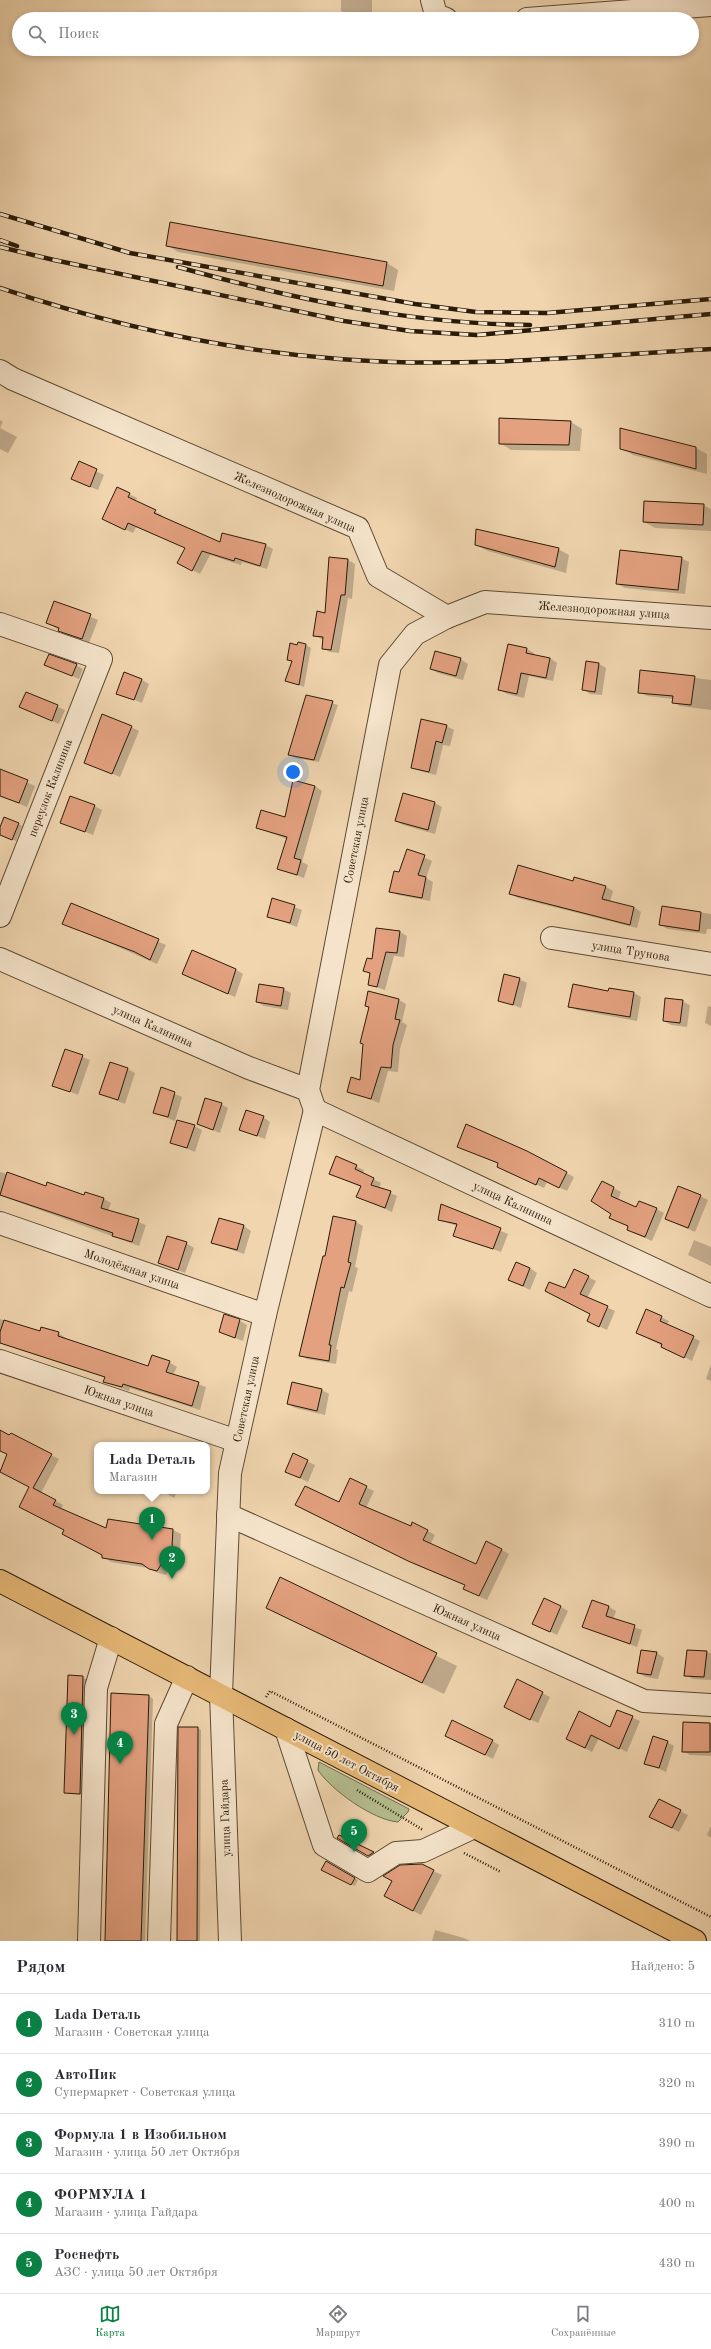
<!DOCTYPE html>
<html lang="ru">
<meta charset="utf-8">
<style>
body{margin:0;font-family:"Old Standard TT",serif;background:#f7f7f7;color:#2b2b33}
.you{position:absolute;left:293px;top:772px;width:14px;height:14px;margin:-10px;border:3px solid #fff;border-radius:50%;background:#1a73e8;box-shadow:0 0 0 6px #1a73e833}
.badge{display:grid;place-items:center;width:26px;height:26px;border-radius:50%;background:#0b8043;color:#fff;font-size:13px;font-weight:700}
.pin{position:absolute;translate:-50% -33px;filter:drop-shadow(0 1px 2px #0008)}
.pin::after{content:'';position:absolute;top:21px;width:14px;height:12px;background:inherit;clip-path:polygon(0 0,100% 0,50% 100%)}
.popup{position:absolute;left:94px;top:1442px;width:116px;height:52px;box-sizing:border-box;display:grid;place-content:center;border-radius:8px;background:#fff;filter:drop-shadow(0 1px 3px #0005);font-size:13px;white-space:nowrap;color:#7c7c81}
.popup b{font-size:15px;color:#2b2b33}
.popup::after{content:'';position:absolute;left:50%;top:100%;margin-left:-8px;border:8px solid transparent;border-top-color:#fff}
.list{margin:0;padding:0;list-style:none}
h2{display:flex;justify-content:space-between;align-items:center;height:52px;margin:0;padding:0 16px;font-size:17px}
h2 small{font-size:13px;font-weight:400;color:#7c7c81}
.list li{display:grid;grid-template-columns:26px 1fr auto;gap:12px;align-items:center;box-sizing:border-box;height:60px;padding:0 16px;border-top:1px solid #e1e1e2}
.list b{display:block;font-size:15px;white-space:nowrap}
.list p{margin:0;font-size:13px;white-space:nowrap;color:#7c7c81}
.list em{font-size:13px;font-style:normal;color:#7c7c81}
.icon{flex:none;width:22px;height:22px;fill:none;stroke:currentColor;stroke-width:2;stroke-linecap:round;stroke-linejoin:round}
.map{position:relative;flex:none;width:711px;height:1941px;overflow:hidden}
.search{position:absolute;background:#fff;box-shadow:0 2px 6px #0003;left:12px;right:12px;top:12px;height:44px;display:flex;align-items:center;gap:10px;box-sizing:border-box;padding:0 14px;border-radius:22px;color:#7c7c81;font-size:15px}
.sheet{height:352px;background:#fff}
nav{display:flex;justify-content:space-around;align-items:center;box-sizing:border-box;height:56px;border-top:1px solid #e1e1e2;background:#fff;font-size:11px;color:#7c7c81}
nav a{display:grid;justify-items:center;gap:2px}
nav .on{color:#0b8043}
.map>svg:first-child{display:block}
</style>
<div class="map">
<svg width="711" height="1941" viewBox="0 0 711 1941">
<rect width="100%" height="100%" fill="#f0d5af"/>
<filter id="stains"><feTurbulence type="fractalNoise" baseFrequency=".005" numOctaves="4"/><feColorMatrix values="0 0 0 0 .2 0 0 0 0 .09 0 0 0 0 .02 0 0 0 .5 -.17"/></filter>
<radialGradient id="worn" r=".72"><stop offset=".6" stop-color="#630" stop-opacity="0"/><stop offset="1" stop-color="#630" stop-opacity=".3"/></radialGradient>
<!-- green -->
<path fill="#b5be8f" stroke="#706c4c" d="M319,1762L409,1809L408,1812L398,1822C373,1820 331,1790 318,1770Z"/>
<!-- shadow -->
<g fill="#0003">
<path d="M341,0H372V15H349L341,11Z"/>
<path d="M171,223L387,263L398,270L394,291L178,252L167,245Z"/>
<path d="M0,420L3,422L0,428Z"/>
<path d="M571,422L582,429L580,451L511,450L500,443Z"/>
<path d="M0,428L17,437L8,453L0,449Z"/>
<path d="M621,448H696L707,454V474L633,455Z"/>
<path d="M79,463L104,475L98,490L80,483Z"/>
<path d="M117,488L137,498L135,502L162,515L161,517L220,543L223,534L266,545L273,549L267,569L242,562L241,565L210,555L200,574L186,567V548L136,527L133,533L103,519Z"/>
<path d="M703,505L711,509V531L655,528L644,522Z"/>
<path d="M476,545L558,549L569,555L566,573L488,551Z"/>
<path d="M681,558L689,562L685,594L625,588L617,584Z"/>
<path d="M348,560L355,564L352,599L348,598L339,653L330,652L323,648V640L314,635L326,614Z"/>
<path d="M55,602L98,620L89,643L66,635L47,622Z"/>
<path d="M291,644L306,645L311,648L304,687L287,680L293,662L288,660Z"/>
<path d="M527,649L534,653L533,655L550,658L557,663L553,681L529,676L524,698L507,694L499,689Z"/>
<path d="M460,659L468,664L463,680L438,673L431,669Z"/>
<path d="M599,664L606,668L602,695L590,694L583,689Z"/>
<path d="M46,665H76L83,669L79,679Z"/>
<path d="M641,671L711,680V710L680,706L673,702V699L647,696L639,692Z"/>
<path d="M142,680L149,684L142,703L117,693Z"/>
<path d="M26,693L65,710L59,724L20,707Z"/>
<path d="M307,696L338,705L319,762L295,758L290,755Z"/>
<path d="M421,720L446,726L454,730L450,746L443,745L436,775L420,771L412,767Z"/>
<path d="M131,727L139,731L120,777L85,762Z"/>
<path d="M0,770L35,786L27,807L0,796Z"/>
<path d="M294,782L315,786L322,791L302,862L308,865L304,878L278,869L287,839L257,828L286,819Z"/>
<path d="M403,794L435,803L442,807L435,834L403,825L396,821Z"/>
<path d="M94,806L102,810L93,835L61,822Z"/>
<path d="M18,824L22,826L16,841L0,834V829Z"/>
<path d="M408,850L432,861L426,878L433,882L430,901L398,895L390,891Z"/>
<path d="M575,878L606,887L613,891L610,902L634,907L641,912L637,928L518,898L511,894L574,883Z"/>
<path d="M273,899L302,910L297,927L268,916Z"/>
<path d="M72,905L166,945L157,964L64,923Z"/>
<path d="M663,907L711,914V929H707L706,934L668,929L660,925Z"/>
<path d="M377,929L400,932L407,936L404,957L394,956L385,990L369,985L371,974L365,970L373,960Z"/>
<path d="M235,969L243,974L235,997L183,974Z"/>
<path d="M519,979L527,983L521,1008L499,1000Z"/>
<path d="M283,989L291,993L288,1010L264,1006L257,1002Z"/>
<path d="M609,989L634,993L641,997L637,1021L577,1010L570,1006L609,992Z"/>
<path d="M369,993L399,1000L406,1004L402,1022L407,1025L400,1049L398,1072L388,1071L379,1103L348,1091L361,1081L370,1007Z"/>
<path d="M682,1001L690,1005L687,1027L671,1025L664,1021Z"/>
<path d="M708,1006L711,1007V1026L705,1023Z"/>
<path d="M65,1050L90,1060L78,1095L53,1085Z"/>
<path d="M128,1069L135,1073L125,1104L100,1094Z"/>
<path d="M161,1088L182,1097L175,1121L154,1113Z"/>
<path d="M221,1104L228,1108L220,1133L198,1124Z"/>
<path d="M263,1117L270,1122L265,1139L240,1130Z"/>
<path d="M194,1126L202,1130L195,1152L171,1142Z"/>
<path d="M459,1147L526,1152L574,1177L567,1191L547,1182L544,1188L506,1171L499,1164Z"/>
<path d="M336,1158L364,1170L363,1174L381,1183L379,1188L397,1196L392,1212L365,1200L361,1187L330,1174Z"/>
<path d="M0,1172L47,1187L104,1199L111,1203L108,1211L146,1225L139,1246L7,1198L0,1194Z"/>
<path d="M602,1182L621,1192L618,1200L637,1208L656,1209L664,1213L652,1241L636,1234L628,1230L629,1227L618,1222L612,1213Z"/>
<path d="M700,1196L708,1200L695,1232L666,1219Z"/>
<path d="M442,1206L508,1234L501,1252L454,1235L457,1226L439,1220Z"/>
<path d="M334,1217L356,1222L363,1226L355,1267L358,1268L352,1292L349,1291L336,1349L338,1350L336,1364L307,1359L300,1355L326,1258Z"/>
<path d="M244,1226L251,1231L244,1254L212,1243Z"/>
<path d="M694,1240L711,1247V1266L688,1255Z"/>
<path d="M186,1243L194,1248L185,1273L159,1263Z"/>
<path d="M530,1268L537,1273L530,1290L509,1280Z"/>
<path d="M588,1277L596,1281L587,1298L615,1311L607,1330L588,1321L591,1314L565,1290Z"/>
<path d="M661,1317L669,1321L667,1325L700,1341L692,1361L637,1333Z"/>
<path d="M0,1319L40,1333H58L66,1338L65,1340L149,1367L169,1362L177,1367L173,1375L206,1387L200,1410L130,1388L129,1391L112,1385L105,1381L106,1378L0,1343Z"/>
<path d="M239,1320L247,1325L243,1341L220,1332Z"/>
<path d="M711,1364V1381L706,1379Z"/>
<path d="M292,1384L322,1390L329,1394L325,1415L295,1408L288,1404Z"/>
<path d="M0,1431L59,1459L41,1493L63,1505L61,1509L107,1529L173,1530L181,1534L180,1552L166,1575L158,1573L148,1568L111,1562L65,1530L30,1487L0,1471L8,1455L0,1448Z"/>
<path d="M293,1455L315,1465L308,1482L293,1475Z"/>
<path d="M350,1480L374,1491L366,1508L411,1527L428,1531L435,1535L430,1545L476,1565L487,1542L509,1554L487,1600L472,1593L466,1586L416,1565L304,1509L339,1504Z"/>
<path d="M162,1491H177L174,1498Z"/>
<path d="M281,1579L457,1666L444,1694L267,1607Z"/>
<path d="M561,1607L568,1611L557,1635L534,1624Z"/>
<path d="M609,1607L616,1611L613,1620L642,1630L637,1647L584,1627Z"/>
<path d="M642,1651L657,1653L664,1658L658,1679L646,1677L638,1673Z"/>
<path d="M688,1651L711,1653V1680L693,1679L686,1675Z"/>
<path d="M69,1676L87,1679L84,1795L65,1793Z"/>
<path d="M518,1681L550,1697L538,1723L512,1711Z"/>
<path d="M112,1694L149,1696L153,1699L145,1941H106Z"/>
<path d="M618,1711L640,1721L627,1752L599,1738L592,1752L567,1739L611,1728Z"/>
<path d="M684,1723L711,1724V1756L690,1755L683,1751Z"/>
<path d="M179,1728H198L201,1730L200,1941H179Z"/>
<path d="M453,1739L492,1741L499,1745L493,1759Z"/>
<path d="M667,1742L674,1746L666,1772L646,1763Z"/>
<path d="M680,1811L688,1815L679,1832L658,1821Z"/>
<path d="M711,1826V1838L707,1835Z"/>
<path d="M340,1836L376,1855L372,1858L339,1838Z"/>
<path d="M326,1862L358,1880L355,1886L323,1870Z"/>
<path d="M433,1871L442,1875L421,1915L394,1901Z"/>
<path d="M435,1930L464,1938L470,1941H432Z"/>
</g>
<!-- building -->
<g fill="#e4a180" stroke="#2a1b08">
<path d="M170,222L387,262L383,286L166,246Z"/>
<path d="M499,418L571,421L569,445L499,444Z"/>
<path d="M620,428L696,447V469L620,449Z"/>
<path d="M79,461L97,469L90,487L71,479Z"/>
<path d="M117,487L130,493L128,497L156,510L154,513L220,542L222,533L266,544L260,566L235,558L234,561L202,551L192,571L177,563L185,548L128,523L125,530L102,519Z"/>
<path d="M644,501L704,504L703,525L643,522Z"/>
<path d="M476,529L559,548L555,567L475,545Z"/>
<path d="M620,550L682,557L678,590L616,584Z"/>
<path d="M329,557L348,559L345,595H341L331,650L322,649L323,637L313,636L317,611L325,613Z"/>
<path d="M54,601L91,614L82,639L58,631L59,628L46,623Z"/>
<path d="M298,642L306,644L299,685L285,681L292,661L287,660L290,643L297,645Z"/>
<path d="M508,644L527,648L526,653L550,658L546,678L521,673L517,694L498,690Z"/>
<path d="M435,651L461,658L456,676L430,669Z"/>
<path d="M49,654L77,664L72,676L44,665Z"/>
<path d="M586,661L599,663L595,692L582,690Z"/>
<path d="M640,670L695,676L691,705L672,703L673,696L638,693Z"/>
<path d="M124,672L142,679L134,700L116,694Z"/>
<path d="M26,692L58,705L52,721L19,707Z"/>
<path d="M306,695L333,701L314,760L288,755Z"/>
<path d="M102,714L132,726L112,774L84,763Z"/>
<path d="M421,719L447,725L442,743L436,741L429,772L411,768Z"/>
<path d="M0,769L28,780L19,803L0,796Z"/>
<path d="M293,780L315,786L294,858L301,860L297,875L277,869L287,837L256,828L261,810L285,817Z"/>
<path d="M403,793L435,802L428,830L395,821Z"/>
<path d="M70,796L95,805L85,832L60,823Z"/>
<path d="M4,817L19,823L12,840L0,835V827Z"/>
<path d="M407,849L425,855L418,875L426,877L422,898L389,892L394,871L399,872Z"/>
<path d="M518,865L573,881L574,877L606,886L602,899L634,907L630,925L509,894Z"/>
<path d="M272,898L295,905L290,923L267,917Z"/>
<path d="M71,903L159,939L150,960L135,952L62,924Z"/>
<path d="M662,906L701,912L699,931L659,925Z"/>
<path d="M376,928L400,931L397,953L386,952L377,987L368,985L370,973L363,971L367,958L372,959Z"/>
<path d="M192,950L236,969L228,994L182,974Z"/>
<path d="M504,974L520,978L513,1005L498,1001Z"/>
<path d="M259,984L284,988L281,1006L256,1002Z"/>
<path d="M573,984L608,991L609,988L634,992L630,1017L568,1007Z"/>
<path d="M368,991L399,999L395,1019L400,1020L393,1045L391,1068L381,1067L371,1099L347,1092L351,1077L360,1080L363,1044L360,1043L369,1007L365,1006Z"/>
<path d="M665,998L683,1000L680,1023L663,1021Z"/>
<path d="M65,1049L83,1055L70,1092L52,1086Z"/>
<path d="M110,1062L128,1068L118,1100L99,1094Z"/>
<path d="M161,1087L175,1092L168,1117L153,1113Z"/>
<path d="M205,1098L222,1103L213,1130L197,1124Z"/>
<path d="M246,1110L264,1116L257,1136L239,1130Z"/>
<path d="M177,1120L195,1125L187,1148L170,1143Z"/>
<path d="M466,1124L527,1151L567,1172L559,1188L539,1178L536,1185L497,1167L498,1163L457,1147Z"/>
<path d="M336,1156L357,1165L355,1169L374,1178L371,1185L391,1191L385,1208L356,1197L361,1186L329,1174Z"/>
<path d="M7,1172L46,1186L47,1182L84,1195L85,1192L104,1198L101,1208L139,1219L132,1242L112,1236L113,1233L0,1195Z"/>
<path d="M602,1181L614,1187L611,1196L636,1207L639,1201L657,1208L645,1237L627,1230L628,1226L609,1218L611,1214L591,1201Z"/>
<path d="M678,1186L701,1195L688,1228L665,1219Z"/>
<path d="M441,1204L501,1228L493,1249L453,1236L457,1224L438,1220Z"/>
<path d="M333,1216L356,1221L348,1262L351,1263L344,1288L341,1287L329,1345H331L329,1361L299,1356L323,1256H325Z"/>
<path d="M219,1218L244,1225L237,1250L211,1243Z"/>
<path d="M167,1236L187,1242L178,1270L158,1263Z"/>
<path d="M516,1262L530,1268L523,1286L508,1280Z"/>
<path d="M574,1269L589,1276L580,1294L608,1306L599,1327L587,1321L590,1314L545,1291L549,1282L565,1288Z"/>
<path d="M646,1309L662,1316L660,1321L694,1336L684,1358L661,1347L662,1344L636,1333Z"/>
<path d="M224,1314L240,1319L235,1338L219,1332Z"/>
<path d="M4,1320L40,1331L41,1327L59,1332L58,1336L148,1366L152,1355L170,1361L166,1372L199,1382L192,1406L123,1384L122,1387L103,1382L105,1377L0,1343V1332Z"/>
<path d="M292,1382L322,1389L317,1411L287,1404Z"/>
<path d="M0,1430L9,1435L11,1433L52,1454L33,1488L56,1500L53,1505L106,1528L108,1519L173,1529L172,1547L157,1571L149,1569L142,1564L102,1558V1555L62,1534L64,1530L19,1507L29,1487L0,1472L7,1454L0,1451Z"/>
<path d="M293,1453L308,1460L300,1478L285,1472Z"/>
<path d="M350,1478L367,1486L359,1504L411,1526L412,1522L428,1530L423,1540L476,1564L486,1541L502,1549L479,1596L463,1589L465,1585L408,1561L295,1505L305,1486L339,1502Z"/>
<path d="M280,1577L437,1653L422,1683L266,1608Z"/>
<path d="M544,1598L561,1606L550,1632L532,1624Z"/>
<path d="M592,1600L609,1606L606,1616L635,1625L630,1644L582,1627Z"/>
<path d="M641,1650L657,1652L651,1675L637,1673Z"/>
<path d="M687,1650L707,1651L704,1677L684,1676Z"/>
<path d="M68,1675L83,1676L80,1794L64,1793Z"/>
<path d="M517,1679L543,1692L530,1720L504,1707Z"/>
<path d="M111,1693L149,1695L141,1941H105Z"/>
<path d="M617,1710L633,1716L619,1749L591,1735L585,1748L566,1739L579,1711L610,1727Z"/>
<path d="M452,1720L493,1740L485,1755L445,1736Z"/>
<path d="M683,1722L710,1723V1752H682Z"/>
<path d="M178,1727H198L197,1941H177Z"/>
<path d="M653,1736L668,1741L659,1768L644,1764Z"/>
<path d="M659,1799L681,1810L672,1828L649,1817Z"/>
<path d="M339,1835L374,1852L368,1856L337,1838Z"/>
<path d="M326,1861L355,1878L351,1885L321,1870Z"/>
<path d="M422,1864L434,1870L413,1911L384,1896L392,1881L383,1876L400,1865Z"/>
</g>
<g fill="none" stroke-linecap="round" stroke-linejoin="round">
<defs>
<g id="minor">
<path d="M432,0L436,15L446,19"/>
<path d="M527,19L711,5"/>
<path d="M0,371L13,379L358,528L378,576L447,617"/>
<path d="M0,624L101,659L0,916"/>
<path d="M552,938L711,964"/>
<path d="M0,959L249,1068L308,1090"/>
<path d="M315,1110L308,1090L390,665L415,634L447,617L485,602L711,618"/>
<path d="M315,1110L711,1296"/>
<path d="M0,1223L265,1315"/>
<path d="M0,1361L237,1441"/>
<path d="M228,1515L644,1701L711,1705"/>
<path d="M286,1729L324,1845L368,1871L396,1853L423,1851L474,1827"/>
<path d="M89,1941L96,1688L111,1638"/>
<path d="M159,1941L166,1724L187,1677"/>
<path d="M230,1941L221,1694L230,1473L265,1315L315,1110"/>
</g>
<path id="major" d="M0,1581L695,1941"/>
</defs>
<!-- minor casing -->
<use href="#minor" stroke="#5c4a32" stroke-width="24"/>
<!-- major casing -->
<use href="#major" stroke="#2a1b08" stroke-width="24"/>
<!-- path -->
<g stroke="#2a1b08" stroke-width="2.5" stroke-dasharray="1 2" stroke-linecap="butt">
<path d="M266,1697L270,1691L711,1917"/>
<path d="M357,1790L423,1830"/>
<path d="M464,1853L501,1872"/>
</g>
<!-- minor -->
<use href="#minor" stroke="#f5e4cb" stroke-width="22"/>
<!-- major -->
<use href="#major" stroke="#e8ba78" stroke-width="22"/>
<defs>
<g id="rail">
<path d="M0,214L130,253L415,304L476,312L547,313L711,299"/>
<path d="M0,240L17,246"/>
<path d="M0,247L54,260L344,321L410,331L477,335L711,314"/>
<path d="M178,267C293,299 411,324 530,325"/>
<path d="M0,288C110,325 223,350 339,359C462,369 588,356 711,349"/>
</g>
</defs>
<!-- rail casing -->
<use href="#rail" stroke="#2a1b08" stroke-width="4.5"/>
<!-- rail -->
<use href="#rail" stroke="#f5e4cb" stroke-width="3" stroke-dasharray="9" stroke-linecap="butt"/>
</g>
<g text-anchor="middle" stroke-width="4" stroke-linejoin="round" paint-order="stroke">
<!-- street labels -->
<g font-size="12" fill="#2a1b08" stroke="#f5e4cb">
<text transform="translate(295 502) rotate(24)" y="4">Железнодорожная улица</text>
<text transform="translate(604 610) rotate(4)" y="4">Железнодорожная улица</text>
<text transform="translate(50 788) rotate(-69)" y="4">переулок Калинина</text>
<text transform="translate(356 840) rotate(-79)" y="4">Советская улица</text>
<text transform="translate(631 951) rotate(9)" y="4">улица Трунова</text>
<text transform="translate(153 1026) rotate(24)" y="4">улица Калинина</text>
<text transform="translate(513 1203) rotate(25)" y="4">улица Калинина</text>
<text transform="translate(132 1269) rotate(19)" y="4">Молодёжная улица</text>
<text transform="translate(246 1399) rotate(-78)" y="4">Советская улица</text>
<text transform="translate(119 1401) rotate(19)" y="4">Южная улица</text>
<text transform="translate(467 1622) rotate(24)" y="4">Южная улица</text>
<text transform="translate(347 1761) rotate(28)" y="4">улица 50 лет Октября</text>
<text transform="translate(225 1818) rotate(-92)" y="4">улица Гайдара</text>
</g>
</g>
<rect width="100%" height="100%" filter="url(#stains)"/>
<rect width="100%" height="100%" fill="url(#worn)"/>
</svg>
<div class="you"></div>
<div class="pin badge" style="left:152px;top:1540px">1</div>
<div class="popup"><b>Lada Dеталь</b>Магазин</div>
<div class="pin badge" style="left:172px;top:1579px">2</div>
<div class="pin badge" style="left:74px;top:1735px">3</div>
<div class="pin badge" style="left:120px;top:1764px">4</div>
<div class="pin badge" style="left:354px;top:1852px">5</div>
<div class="search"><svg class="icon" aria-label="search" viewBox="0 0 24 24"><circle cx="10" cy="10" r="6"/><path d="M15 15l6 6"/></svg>Поиск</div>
</div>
<section class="sheet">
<h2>Рядом<small>Найдено: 5</small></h2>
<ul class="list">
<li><span class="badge">1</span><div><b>Lada Dеталь</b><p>Магазин · Советская улица</p></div><em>310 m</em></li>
<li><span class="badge">2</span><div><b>АвтоПик</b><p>Супермаркет · Советская улица</p></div><em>320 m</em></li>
<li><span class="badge">3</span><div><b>Формула 1 в Изобильном</b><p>Магазин · улица 50 лет Октября</p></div><em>390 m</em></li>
<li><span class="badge">4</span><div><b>ФОРМУЛА 1</b><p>Магазин · улица Гайдара</p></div><em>400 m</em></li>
<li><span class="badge">5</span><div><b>Роснефть</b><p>АЗС · улица 50 лет Октября</p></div><em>430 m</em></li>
</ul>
</section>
<nav>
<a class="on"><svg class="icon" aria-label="map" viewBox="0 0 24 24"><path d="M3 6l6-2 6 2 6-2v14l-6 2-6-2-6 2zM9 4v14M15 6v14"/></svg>Карта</a>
<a><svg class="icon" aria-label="directions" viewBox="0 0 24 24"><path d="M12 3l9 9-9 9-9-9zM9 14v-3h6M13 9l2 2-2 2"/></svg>Маршрут</a>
<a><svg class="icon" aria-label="saved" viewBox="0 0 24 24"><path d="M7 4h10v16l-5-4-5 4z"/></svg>Сохранённые</a>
</nav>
